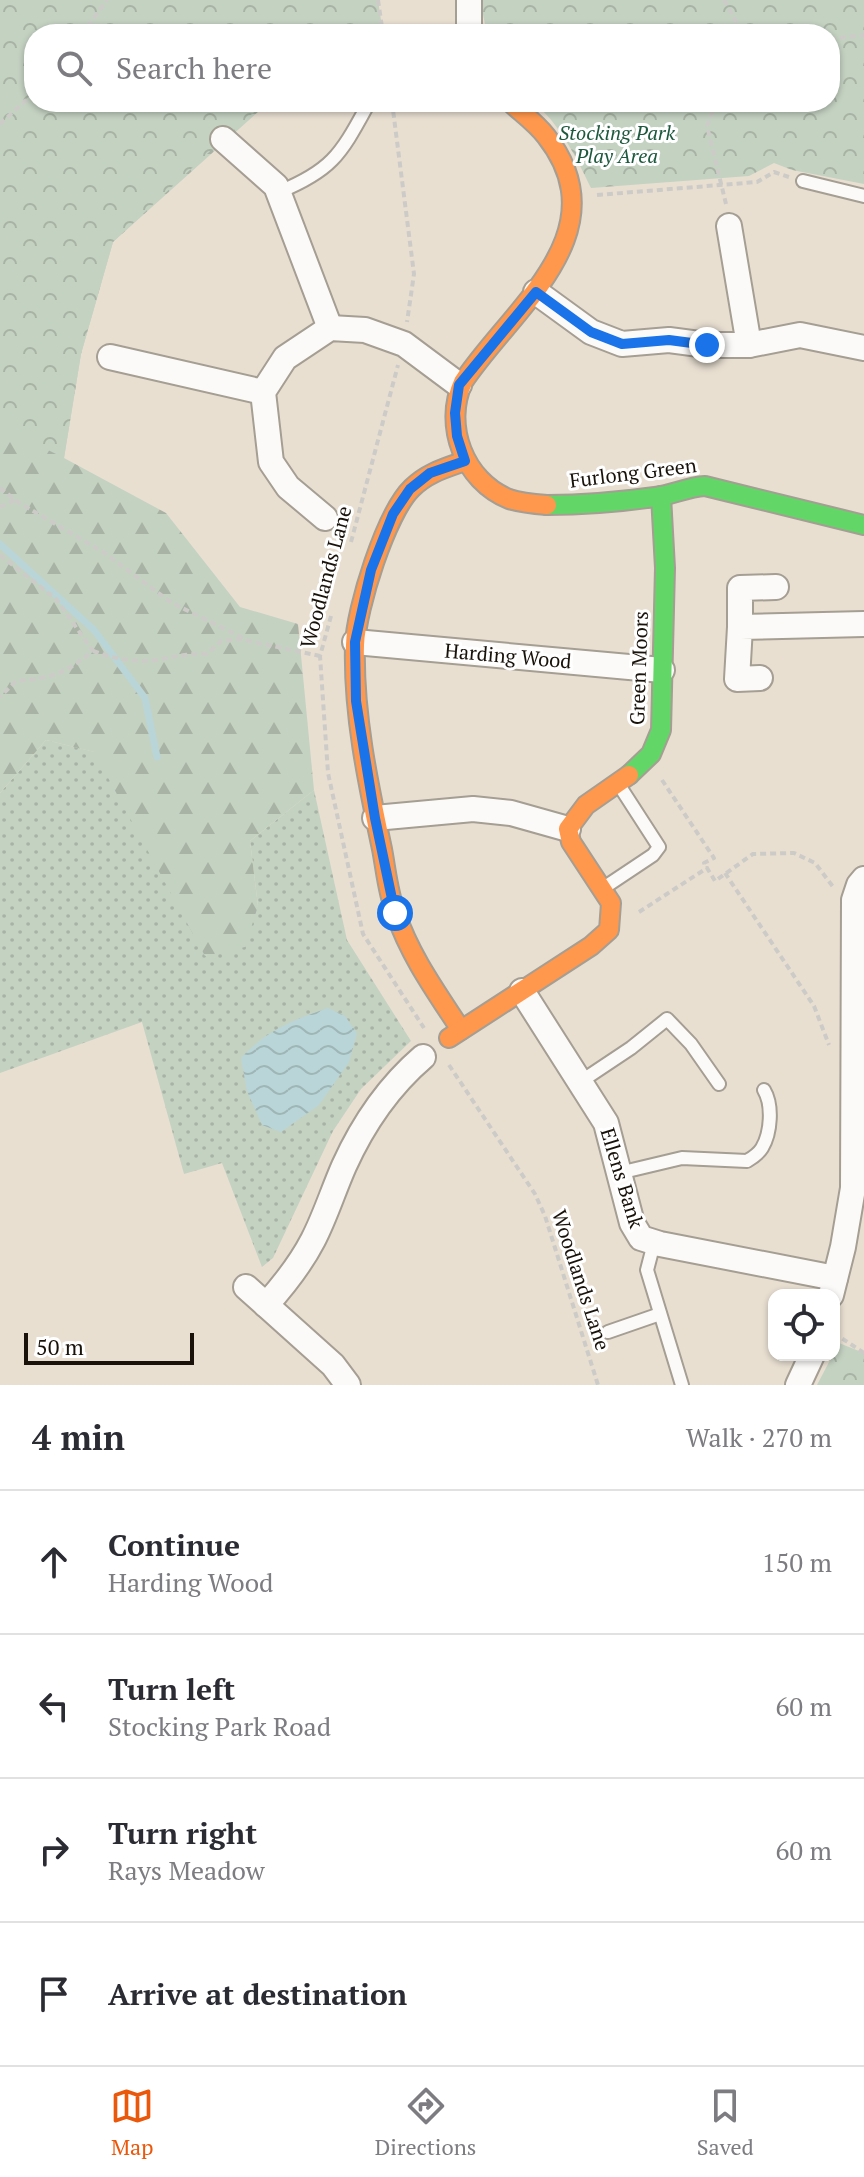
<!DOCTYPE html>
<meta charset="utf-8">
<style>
body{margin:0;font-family:"PT Serif",serif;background:#f2f2f3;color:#2b2b33}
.controls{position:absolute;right:24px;bottom:24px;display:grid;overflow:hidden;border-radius:16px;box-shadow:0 2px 6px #0004}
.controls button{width:72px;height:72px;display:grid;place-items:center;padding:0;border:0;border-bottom:2px solid #e1e1e2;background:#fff;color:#2b2b33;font:40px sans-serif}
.scale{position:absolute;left:24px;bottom:20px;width:170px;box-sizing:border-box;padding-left:8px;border:4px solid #18120a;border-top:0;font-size:22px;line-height:28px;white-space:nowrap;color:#18120a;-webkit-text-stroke:6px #fff;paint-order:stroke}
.stop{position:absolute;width:24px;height:24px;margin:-18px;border:6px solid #1a73e8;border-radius:50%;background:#fff}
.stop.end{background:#1a73e8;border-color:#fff;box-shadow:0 2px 8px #0008}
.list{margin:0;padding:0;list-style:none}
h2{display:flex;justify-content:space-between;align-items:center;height:104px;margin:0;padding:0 32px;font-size:34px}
h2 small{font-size:26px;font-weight:400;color:#7c7c81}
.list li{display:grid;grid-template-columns:52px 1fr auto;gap:24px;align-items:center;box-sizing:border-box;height:144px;padding:0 32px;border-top:2px solid #e1e1e2}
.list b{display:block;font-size:30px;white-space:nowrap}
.list p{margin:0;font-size:26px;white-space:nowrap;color:#7c7c81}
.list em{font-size:26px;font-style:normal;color:#7c7c81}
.icon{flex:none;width:44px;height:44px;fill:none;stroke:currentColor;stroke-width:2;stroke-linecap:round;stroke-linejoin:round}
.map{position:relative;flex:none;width:864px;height:1385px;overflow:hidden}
.search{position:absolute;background:#fff;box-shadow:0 2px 6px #0004;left:24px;right:24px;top:24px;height:88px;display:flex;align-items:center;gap:20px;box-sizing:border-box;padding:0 28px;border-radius:32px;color:#7c7c81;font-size:30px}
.sheet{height:680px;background:#fff}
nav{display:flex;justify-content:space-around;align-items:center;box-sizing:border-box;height:112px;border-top:2px solid #e1e1e2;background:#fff;font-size:22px;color:#7c7c81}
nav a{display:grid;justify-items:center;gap:4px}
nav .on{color:#ea580c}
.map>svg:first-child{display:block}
</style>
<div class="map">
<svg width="864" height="1385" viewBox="0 0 864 1385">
<defs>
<pattern id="grass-dots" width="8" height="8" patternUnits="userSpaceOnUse" patternTransform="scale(2)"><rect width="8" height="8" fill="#c4d2c2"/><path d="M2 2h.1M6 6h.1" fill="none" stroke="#a8b3a5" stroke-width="1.8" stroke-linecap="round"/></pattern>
<pattern id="forest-firs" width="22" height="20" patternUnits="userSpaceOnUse" patternTransform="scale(2)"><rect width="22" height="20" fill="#c4d2c2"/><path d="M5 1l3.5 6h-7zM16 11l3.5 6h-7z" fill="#a8b3a5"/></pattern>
<pattern id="park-crowns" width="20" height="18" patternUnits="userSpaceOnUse" patternTransform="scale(2)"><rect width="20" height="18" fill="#c4d2c2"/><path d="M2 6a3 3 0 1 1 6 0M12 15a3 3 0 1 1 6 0" fill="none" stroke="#a8b3a5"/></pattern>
<pattern id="water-waves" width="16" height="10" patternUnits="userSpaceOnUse" patternTransform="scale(2)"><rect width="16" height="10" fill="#bad5d7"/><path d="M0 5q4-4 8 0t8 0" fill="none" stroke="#9fb6b7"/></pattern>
</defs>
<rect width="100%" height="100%" fill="#e8dfd1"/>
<!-- grass -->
<path fill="url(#grass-dots)" d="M46,740L95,752L206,956L258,906L250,841L314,790L347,940L411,1041L361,1089L333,1131L273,1258L262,1267L222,1163L184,1174L142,1022L0,1073V793Z"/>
<!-- forest -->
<path fill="url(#forest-firs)" d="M0,0L34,34V102H269L113,242L81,354L64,458L166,513L240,607L298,624L314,790L250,841L258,906L245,947L205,956L94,752L46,740L0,793Z"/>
<!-- park -->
<g fill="url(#park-crowns)">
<path d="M0,0H378L383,34H34V102H266L223,139L113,242L81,354L64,458L0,426Z"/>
<path d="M480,0H864V184L792,170L774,163L749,176L591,188C576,157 560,124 533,102H830V34H487Z"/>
<path d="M839,1343L864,1353V1385H817Z"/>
</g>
<!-- water -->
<path fill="url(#water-waves)" d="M328,1008L345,1016L357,1033L349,1062L319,1105L281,1132L262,1125L247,1091L241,1058C267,1030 293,1020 328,1008Z"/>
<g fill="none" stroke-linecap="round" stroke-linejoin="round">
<!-- stream -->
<path stroke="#bad5d7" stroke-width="7" d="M0,544L94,630L145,698L157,757"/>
<defs>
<g id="lane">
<path d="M803,181L864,196"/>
<path d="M279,192C330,171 340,156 366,108"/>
<path d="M602,889L653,855L659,847L617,782"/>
<path d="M580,1082L631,1048L667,1019L691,1044L719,1084"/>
<path d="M619,1173L682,1158L747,1161C752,1158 759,1153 762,1148C771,1133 773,1105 764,1090"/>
<path d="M654,1243L647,1270L682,1385"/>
<path d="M608,1332L660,1314"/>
</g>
<g id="street">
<path d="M469,0V34"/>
<path d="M223,139L276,186L330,328"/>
<path d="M729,226L749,345"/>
<path d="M536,292L591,332L622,344L669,340L707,345H749L800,335L864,348"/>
<path d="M110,357L263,392"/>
<path d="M325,518L288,487L271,462L263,392L285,358L330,328L365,330L404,344L459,385"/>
<path d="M740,627V588L776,587"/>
<path d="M355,642L662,670"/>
<path d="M760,678L737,679L740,627L864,624"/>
<path d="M375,818L473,809L511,813L568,829"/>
<path d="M522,991L606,1123L632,1223L641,1238L660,1244L835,1278"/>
<path d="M246,1287L333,1365L348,1385"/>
<path d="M831,1295L843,1247L853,1188L854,900L859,885L864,879"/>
<path d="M266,1305C284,1285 300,1265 313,1240C325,1217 333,1191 344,1166C363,1124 388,1087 423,1057"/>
<path d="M798,1385L812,1355"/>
</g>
<g id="fast">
<path d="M547,505C583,505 619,502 655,497C672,495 687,487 705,486L864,525"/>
<path d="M629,775L651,754L661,730L665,568L661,496"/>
</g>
<g id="slow">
<path d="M510,102C522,113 536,123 546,136C622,233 511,309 463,382C443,425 464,481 509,499C521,503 534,504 547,505"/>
<path d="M461,1030C437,993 410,956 396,914C388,894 386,870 382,849C368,783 353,713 355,645C356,609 386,513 412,488C427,473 445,468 465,461"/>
<path d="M449,1038L591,946L609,930L611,903L571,842L568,829L586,805L629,775"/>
</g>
</defs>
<!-- lane casing -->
<use href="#lane" stroke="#a49e93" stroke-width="16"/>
<!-- street casing -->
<use href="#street" stroke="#a49e93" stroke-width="28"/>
<!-- fast casing -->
<use href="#fast" stroke="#a49e93" stroke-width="22"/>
<!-- slow casing -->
<use href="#slow" stroke="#a49e93" stroke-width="22"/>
<!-- path -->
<g stroke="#cdcbc7" stroke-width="4" stroke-dasharray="6 4" stroke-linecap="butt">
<path d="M378,0L383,34"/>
<path d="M724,0L743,34"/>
<path d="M82,34L107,0"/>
<path d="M830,39L864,35"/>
<path d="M392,102L414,274L407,322"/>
<path d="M716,102L707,126L726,204"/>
<path d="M0,124L34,93"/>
<path d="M597,195L757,182L774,172L789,177"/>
<path d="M0,488L18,502L103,552L172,603L249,641L320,656"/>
<path d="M0,507L15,500"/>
<path d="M351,542L398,365"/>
<path d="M0,555L56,599L93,651C64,674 53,678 16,681L0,697"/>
<path d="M331,616L320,656L328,773L363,934L424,1028"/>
<path d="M93,651C113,658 134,663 156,660C174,657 188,653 207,654L221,641L243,639"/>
<path d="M662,780L714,858L704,863L707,868"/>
<path d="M725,873L814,1006L829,1045"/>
<path d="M639,912L707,868L715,881L753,854L794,853L815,863L834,888"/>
<path d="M449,1065L535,1194L545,1216L598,1385"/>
<path d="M834,1333L864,1353"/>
</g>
<!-- lane -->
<use href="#lane" stroke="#fcfaf8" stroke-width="12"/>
<!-- street -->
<use href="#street" stroke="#fcfaf8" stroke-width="24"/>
<!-- fast -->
<use href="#fast" stroke="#63d668" stroke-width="18"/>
<!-- slow -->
<use href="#slow" stroke="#ff974d" stroke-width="18"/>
</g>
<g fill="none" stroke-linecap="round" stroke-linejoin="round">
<!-- route -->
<path stroke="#1a73e8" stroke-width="10" d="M395,913L375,818L356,701L355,642L371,570L393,514L410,489L430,473L465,461L457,436L455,413L459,385L536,292L591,332L622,344L669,340L707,345"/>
</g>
<g text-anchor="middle" stroke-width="6" stroke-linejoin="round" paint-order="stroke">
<!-- park labels -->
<g font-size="20" font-style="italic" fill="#1d593e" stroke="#fff">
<text x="617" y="140">Stocking Park<tspan x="617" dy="23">Play Area</tspan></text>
</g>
<!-- street labels -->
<g font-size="20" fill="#18120a" stroke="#fff">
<text transform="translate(633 473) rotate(-7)" y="7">Furlong Green</text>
<text transform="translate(326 577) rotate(-75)" y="7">Woodlands Lane</text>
<text transform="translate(508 656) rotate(5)" y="7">Harding Wood</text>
<text transform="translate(639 668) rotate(-88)" y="7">Green Moors</text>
<text transform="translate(622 1178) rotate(73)" y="7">Ellens Bank</text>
<text transform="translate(581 1280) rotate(72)" y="7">Woodlands Lane</text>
</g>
</g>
</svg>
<div class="controls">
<button><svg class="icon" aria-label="locate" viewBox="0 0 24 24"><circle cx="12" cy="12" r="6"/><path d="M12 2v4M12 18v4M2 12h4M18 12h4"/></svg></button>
</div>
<div class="scale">50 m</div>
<div class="stop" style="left:395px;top:913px"></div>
<div class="stop end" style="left:707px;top:345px"></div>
<div class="search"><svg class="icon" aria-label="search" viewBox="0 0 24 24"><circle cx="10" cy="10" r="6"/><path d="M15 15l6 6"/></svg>Search here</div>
</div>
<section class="sheet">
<h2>4 min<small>Walk · 270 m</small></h2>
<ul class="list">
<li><svg class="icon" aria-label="ahead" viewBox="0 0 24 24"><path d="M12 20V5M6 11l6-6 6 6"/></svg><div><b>Continue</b><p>Harding Wood</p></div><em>150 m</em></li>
<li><svg class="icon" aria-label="left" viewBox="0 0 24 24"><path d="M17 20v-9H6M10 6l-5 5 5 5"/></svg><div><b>Turn left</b><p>Stocking Park Road</p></div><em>60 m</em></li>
<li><svg class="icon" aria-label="right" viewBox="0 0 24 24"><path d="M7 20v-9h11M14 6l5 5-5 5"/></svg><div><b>Turn right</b><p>Rays Meadow</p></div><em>60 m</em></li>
<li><svg class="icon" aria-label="arrive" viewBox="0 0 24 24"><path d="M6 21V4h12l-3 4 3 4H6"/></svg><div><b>Arrive at destination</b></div></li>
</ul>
</section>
<nav>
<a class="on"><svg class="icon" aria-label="map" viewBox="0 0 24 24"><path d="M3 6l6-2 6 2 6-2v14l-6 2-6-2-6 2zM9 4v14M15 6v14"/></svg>Map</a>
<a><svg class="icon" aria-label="directions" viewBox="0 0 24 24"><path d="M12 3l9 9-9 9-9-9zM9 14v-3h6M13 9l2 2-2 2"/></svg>Directions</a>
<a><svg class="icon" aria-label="saved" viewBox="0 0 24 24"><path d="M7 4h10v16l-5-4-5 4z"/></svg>Saved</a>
</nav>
